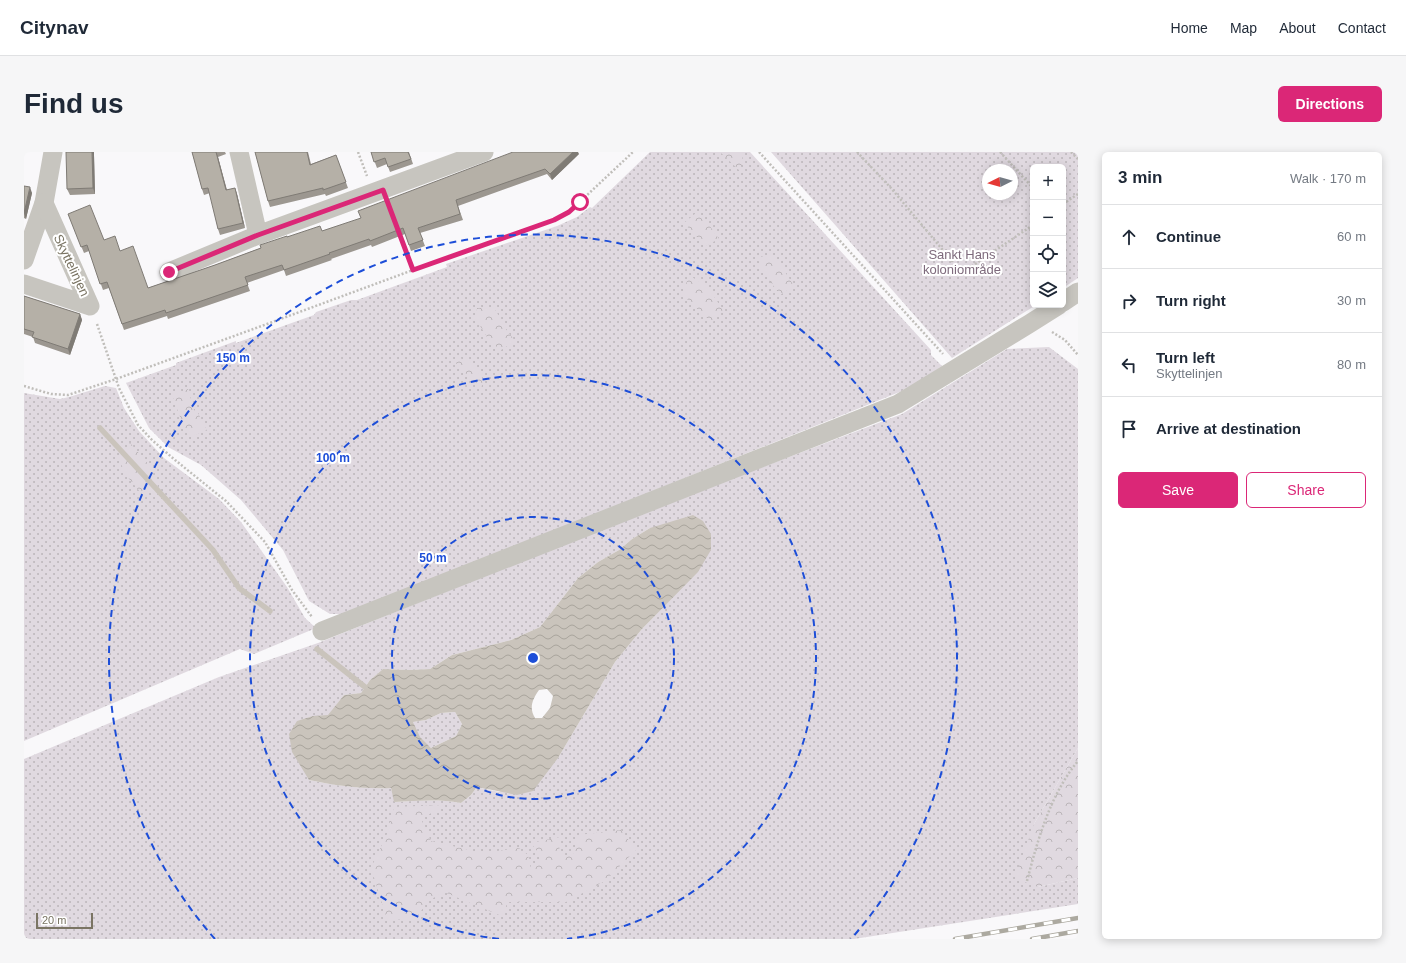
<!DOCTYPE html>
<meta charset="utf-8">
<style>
body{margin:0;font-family:Helvetica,sans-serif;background:#f6f6f7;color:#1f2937}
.controls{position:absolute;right:12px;top:12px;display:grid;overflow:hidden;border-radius:6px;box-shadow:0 2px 10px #0003}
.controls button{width:36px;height:36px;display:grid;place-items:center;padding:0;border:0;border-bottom:1px solid #e0e1e3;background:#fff;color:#1f2937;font:20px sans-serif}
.compass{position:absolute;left:958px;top:12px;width:36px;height:36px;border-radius:50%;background:#fff;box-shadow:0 2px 10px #0003;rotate:265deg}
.scale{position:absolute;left:12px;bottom:10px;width:57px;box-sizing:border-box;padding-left:4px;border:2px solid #7a7463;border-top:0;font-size:11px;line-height:14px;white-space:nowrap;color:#7a7463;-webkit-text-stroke:3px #fff;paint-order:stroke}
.stop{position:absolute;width:12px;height:12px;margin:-9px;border:3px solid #db2777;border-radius:50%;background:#fff}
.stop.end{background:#db2777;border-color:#fff;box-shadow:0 1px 4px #0008}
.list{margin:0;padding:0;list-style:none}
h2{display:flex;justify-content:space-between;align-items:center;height:52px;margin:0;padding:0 16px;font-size:17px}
h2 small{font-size:13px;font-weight:400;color:#747a83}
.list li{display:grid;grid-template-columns:26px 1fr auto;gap:12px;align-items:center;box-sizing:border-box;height:64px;padding:0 16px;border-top:1px solid #e0e1e3}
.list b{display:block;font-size:15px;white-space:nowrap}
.list p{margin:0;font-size:13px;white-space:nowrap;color:#747a83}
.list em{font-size:13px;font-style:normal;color:#747a83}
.actions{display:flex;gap:8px;padding:12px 16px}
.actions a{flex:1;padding:9px 0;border:1px solid #db2777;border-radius:6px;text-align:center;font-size:14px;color:#db2777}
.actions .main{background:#db2777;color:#fff}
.icon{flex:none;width:22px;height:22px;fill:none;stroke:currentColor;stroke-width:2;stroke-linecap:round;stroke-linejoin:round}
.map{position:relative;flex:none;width:1054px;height:787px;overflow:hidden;border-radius:6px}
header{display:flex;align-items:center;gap:24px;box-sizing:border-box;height:56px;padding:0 20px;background:#fff;border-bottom:1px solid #e0e1e3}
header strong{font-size:19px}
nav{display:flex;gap:22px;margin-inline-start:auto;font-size:14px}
.intro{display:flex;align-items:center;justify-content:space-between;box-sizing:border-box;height:96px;padding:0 24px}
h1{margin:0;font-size:28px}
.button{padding:10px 18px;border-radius:6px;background:#db2777;color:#fff;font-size:14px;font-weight:700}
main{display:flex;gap:24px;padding:0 24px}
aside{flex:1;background:#fff;border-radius:6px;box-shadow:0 2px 10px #0003}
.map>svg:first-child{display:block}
</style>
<header>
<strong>Citynav</strong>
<nav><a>Home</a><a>Map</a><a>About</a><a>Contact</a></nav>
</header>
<div class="intro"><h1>Find us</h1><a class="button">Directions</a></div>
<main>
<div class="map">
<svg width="1054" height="787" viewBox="0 0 1054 787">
<defs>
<pattern id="grass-dots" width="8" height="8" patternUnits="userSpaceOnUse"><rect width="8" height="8" fill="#e0d9e0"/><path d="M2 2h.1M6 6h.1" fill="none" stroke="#bbb5b9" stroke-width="1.8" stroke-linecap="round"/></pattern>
<pattern id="forest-crowns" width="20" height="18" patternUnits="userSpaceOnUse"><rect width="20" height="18" fill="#e0d9e0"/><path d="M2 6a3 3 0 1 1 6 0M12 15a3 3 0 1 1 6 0" fill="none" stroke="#bbb5b9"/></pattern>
<pattern id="water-waves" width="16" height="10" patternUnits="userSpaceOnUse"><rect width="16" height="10" fill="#cac4bc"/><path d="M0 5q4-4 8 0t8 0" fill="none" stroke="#a9a49c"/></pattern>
</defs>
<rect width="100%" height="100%" fill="#f9f8fa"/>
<!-- grass -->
<g fill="url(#grass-dots)" fill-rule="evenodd">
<path d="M626,0H726L907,198V203L918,214L888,235L317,464L315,462H306L285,449L259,398L217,348L177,313L144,295L125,276L102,231L152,213V211L212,189V191L290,163L292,160L327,148H333L423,115L422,112L533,74L553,65L566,55L568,56Z"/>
<path d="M747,0H1054V126L1039,136V15H1009V153H1012L928,206ZM964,18H988V42H964Z"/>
<path d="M1025,195L1054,217V596L1010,672L1014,735L1054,726V752L830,787H0V607L195,525L294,491L613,363L878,262L983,197ZM626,376L645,449L618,477L591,510L534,606L475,640L453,635L447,643L437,651C413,647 395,649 371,650L367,636C339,637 313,634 285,628L289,564H304L320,543L337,541L346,528L359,517L385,518L406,517L428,503L487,488L516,475L554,426L574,410L595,398L608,387Z"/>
<path d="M81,234L92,236L100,256L115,279L140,306L195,347L217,370L263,435L281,466L292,476L230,502L216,497L0,589V241L36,247L45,245Z"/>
<path d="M431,560L438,572L432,584L407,596L394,585L389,570L402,568L417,561Z"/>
</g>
<!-- forest -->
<g fill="url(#forest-crowns)">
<path d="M693,0H719L717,20L697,1Z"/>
<path d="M672,61L685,73L695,87L681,94L660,71Z"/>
<path d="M743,103L754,109L770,134L756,143L736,115L734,105Z"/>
<path d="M666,124L683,134L699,158L688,171L661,145L659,137Z"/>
<path d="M470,155L481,176L491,189L477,198L466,190L452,167L453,156Z"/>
<path d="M432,205L447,210L459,227L457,238L430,209Z"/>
<path d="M164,237L170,258L174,261L183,278L168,284L159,273L148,243Z"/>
<path d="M106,291L125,313L136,339L118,342L100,321L95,304Z"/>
<path d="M1054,596V726L1014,735L998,729L992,722L1010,672Z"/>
<path d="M421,653L397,667L407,689L458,701L495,696L504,703L507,717L519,707L507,691L536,685L535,705L549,702L554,683L597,678L612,698L581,729L542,750H483L480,765L420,740L404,749L390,769L363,767L347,716L363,682L370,655Z"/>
</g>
<!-- water -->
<path fill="url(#water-waves)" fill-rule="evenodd" d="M669,363L679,369L687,382V398L674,420L618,477L591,510L534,606L509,639L493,643L453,635L447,643L437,651C413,647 395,649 370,650L367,636C338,637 313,634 285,628L268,600L265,582L273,569L289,564L304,563L320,543L337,541L346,528L359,517L385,518L406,517L428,503L487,488L516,475L554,426L574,410L595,398L608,387L626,376ZM523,537L529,544L526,556L518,566H511C505,556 508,548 515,538ZM431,560L438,572L432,584L407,596L396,585L389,570L402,568L417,561Z"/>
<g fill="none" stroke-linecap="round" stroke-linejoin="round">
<!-- stream -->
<g stroke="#cac4bc" stroke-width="5.5">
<path d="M76,276L189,398L215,436L246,459"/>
<path d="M293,497L341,535"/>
</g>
<!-- path -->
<g stroke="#c0beba" stroke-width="2.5" stroke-dasharray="2 2" stroke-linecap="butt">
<path d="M334,0L343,24"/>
<path d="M735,0L919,202"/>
<path d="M833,0L867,36L938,121L1009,73"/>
<path d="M976,0L1009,36"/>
<path d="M1047,0L1054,7"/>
<path d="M1039,52L1054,42"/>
<path d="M375,82L389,118"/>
<path d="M73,172L95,236L114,273L128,288L151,308L202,349L241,390L268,438L288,465"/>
<path d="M1028,180L1041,188L1054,203"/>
<path d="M0,234L27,242L44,243L92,227L243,172L389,118L530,68L545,60L609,0"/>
<path d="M1003,729C1014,687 1026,643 1054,609"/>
</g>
<!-- minor -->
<g stroke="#c7c5bf" stroke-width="19">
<path d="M215,0L234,83L460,0"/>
<path d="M0,108L20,51L29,0"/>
<path d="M145,120L234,83"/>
<path d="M0,132L66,154L20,51"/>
<path d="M1039,150L1054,140"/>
<path d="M298,479L874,252L1005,172L1035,153"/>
</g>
<defs>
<g id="rail">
<path d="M931,787L1054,766"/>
<path d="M1008,787L1054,779"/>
</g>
</defs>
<!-- rail casing -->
<use href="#rail" stroke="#aca9a0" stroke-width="4.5"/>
<!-- rail -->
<use href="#rail" stroke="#fff" stroke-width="3" stroke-dasharray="9" stroke-linecap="butt"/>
</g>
<!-- wall -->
<g fill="#9c9790">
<path d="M168,0H201L202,2L194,5L203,38L211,36L213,42L221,76L196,83L194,77L186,41L180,43L178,37Z"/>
<path d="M231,0H284L287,12L312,3L324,36L302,44L301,42L246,55L244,49Z"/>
<path d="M347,0H385L389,12L366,20L363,12L353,16Z"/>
<path d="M555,2L528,28L523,22L434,54L439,68L396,81L401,94L387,99L381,82L348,95L347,93L307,107L308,108L262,124L260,118L223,131L226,139L144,167L143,164L100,178L85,136L79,138L65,99L60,101L44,62L80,88L96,99L124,136L191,113L237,96L263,85L298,79Z"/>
<path d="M70,3L71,42L46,43L43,37Z"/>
<path d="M0,34L8,41L2,67L0,66Z"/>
<path d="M0,144L56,162L58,168L46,203L11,191L9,185L0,182Z"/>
</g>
<!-- shaded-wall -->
<g fill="#7f7b75">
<path d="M68,0H70V3L71,42L69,36Z"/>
<path d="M192,0L194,5L204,43L202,38Z"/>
<path d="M549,0H554L555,2L528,28L526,22Z"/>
<path d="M6,35L8,41L2,67L0,61Z"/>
<path d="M211,36L213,42L221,76L219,71Z"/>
<path d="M56,162L58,168L46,203L44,197Z"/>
</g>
<!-- building -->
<g fill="#b5b0a7" stroke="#7f7b75">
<path d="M42,0H68L69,36L43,37Z"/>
<path d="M168,0H192L202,38L211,36L219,71L194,77L184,36L178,37Z"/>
<path d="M231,0H283L286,13L312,3L322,30L299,38V36L244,49Z"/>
<path d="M347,0H384L387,7L364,15L361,6L350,10Z"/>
<path d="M489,0H549L526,22L521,17L432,48L436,62L394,76L399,88L385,93L379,76L346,89L345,87L305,101L306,102L260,118L258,113L221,125L224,133L142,161L141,158L98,172L83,130L76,132L63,93L57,95L44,62L66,53L80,88L91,84L96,99L109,94L124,136L191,113L237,96L236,93L263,84V85L296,74L298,79L337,66L334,59Z"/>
<path d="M0,34L6,35L0,61Z"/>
<path d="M0,144L56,162L44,197L8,185L10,180L0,177Z"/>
</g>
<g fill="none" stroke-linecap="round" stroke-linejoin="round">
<!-- route -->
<path stroke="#db2777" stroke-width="5" d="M145,120L234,83L359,38L389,118L530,68L545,60L556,50"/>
</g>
<!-- distance rings -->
<g fill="none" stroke="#1d4ed8" stroke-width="2" stroke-dasharray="7 5">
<circle cx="509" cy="506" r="141"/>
<path d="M475 787A283 283 0 1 1 543 787"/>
<path d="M191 787A424 424 0 1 1 827 787"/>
</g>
<g text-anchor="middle" stroke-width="4" stroke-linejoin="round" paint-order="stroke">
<!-- park labels -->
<g font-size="13" fill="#7e6a7c" stroke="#fff">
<text x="938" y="107">Sankt Hans<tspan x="938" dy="15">koloniområde</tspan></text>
</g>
<!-- street labels -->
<g font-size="13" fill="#7a7463" stroke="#fff">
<text transform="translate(48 113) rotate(65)" y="5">Skyttelinjen</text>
</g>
</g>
<circle cx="509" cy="506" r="6" fill="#1d4ed8" stroke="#fff" stroke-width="2"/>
<g font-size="12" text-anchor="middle" font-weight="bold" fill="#1d4ed8" stroke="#fff" stroke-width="4" stroke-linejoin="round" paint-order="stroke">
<text x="209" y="210">150 m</text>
<text x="309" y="310">100 m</text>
<text x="409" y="410">50 m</text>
</g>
</svg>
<div class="controls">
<button>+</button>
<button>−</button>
<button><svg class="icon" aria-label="locate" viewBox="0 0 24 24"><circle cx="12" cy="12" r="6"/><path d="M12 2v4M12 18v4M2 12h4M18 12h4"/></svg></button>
<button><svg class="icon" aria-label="layers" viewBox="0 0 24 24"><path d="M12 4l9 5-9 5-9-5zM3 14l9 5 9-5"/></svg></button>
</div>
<svg class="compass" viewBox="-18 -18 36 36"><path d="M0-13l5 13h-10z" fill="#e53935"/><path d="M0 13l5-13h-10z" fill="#747a83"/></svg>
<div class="scale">20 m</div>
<div class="stop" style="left:556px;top:50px"></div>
<div class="stop end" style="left:145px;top:120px"></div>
</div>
<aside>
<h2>3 min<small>Walk · 170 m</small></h2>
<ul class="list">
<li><svg class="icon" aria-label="ahead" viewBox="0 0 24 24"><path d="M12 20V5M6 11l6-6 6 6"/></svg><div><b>Continue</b></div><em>60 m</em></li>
<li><svg class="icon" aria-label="right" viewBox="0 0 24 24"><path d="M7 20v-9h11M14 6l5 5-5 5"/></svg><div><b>Turn right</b></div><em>30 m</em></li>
<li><svg class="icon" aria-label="left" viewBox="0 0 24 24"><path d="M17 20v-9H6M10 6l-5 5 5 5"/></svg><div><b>Turn left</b><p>Skyttelinjen</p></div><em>80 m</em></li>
<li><svg class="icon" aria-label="arrive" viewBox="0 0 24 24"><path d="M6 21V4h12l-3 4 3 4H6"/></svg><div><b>Arrive at destination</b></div></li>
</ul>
<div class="actions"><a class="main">Save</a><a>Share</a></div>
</aside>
</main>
